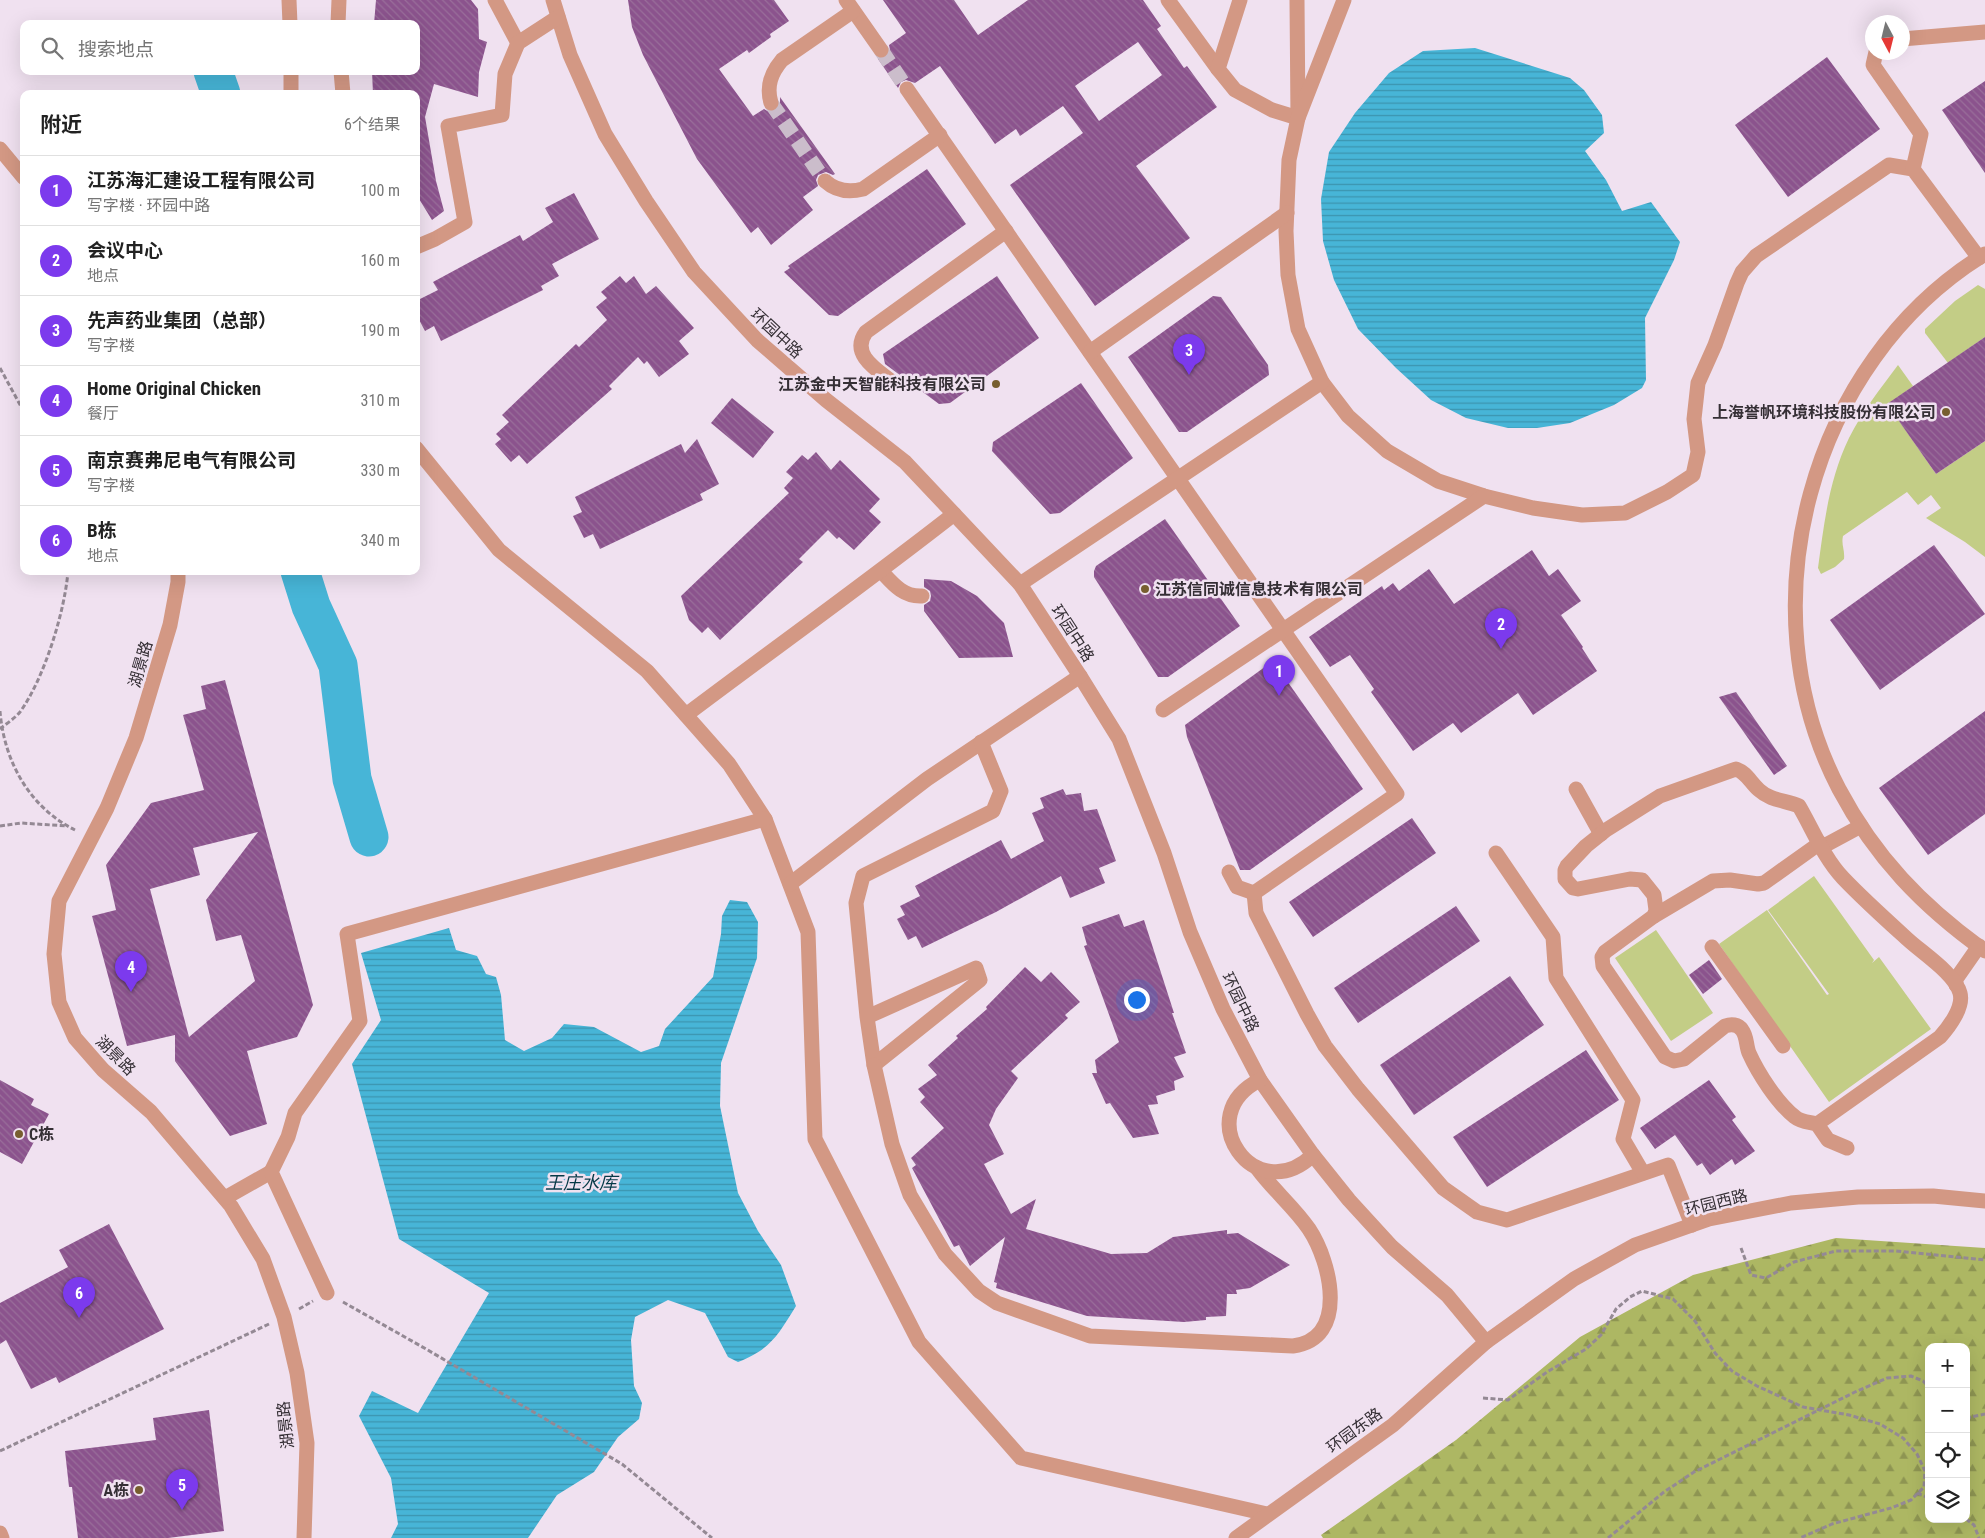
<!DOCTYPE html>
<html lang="zh">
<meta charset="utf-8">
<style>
body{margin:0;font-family:"Roboto Condensed","Noto Sans SC",sans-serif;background:#f6f6f6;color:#222}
.controls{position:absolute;right:15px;bottom:15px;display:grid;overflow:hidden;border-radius:10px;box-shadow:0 5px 20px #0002}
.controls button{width:45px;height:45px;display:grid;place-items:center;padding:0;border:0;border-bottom:1px solid #e0e0e0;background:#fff;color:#222;font:25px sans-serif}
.compass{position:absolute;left:1865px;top:15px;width:45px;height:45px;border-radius:50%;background:#fff;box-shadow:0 5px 20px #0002;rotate:173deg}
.you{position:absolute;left:1136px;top:999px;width:18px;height:18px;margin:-12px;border:4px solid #fff;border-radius:50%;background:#1a73e8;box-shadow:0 0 0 8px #1a73e833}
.badge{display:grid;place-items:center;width:32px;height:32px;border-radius:50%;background:#7c3aed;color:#fff;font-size:16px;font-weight:700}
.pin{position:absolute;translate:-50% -41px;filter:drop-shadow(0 1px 2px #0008)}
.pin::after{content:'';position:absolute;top:26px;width:18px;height:15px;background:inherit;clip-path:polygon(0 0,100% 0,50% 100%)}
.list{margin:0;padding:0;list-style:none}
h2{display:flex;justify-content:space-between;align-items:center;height:65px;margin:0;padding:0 20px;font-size:21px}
h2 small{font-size:16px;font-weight:400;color:#767676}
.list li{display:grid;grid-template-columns:32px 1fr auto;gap:15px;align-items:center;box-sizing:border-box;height:70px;padding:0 20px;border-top:1px solid #e0e0e0}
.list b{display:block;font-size:19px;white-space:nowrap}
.list p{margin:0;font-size:16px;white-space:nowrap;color:#767676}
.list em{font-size:16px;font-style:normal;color:#767676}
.icon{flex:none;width:28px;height:28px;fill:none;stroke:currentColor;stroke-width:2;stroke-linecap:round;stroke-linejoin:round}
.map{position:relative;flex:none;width:1985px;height:1538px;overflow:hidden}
.search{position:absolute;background:#fff;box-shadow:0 5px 20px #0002;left:20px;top:20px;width:400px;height:55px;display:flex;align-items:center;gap:12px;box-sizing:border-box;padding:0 18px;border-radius:10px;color:#767676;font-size:19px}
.panel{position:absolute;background:#fff;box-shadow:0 5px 20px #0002;left:20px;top:90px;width:400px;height:485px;border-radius:10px}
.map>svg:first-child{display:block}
</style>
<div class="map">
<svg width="1985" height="1538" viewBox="0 0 1985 1538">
<defs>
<pattern id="forest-firs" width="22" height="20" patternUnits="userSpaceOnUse" patternTransform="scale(1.25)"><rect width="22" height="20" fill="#adb763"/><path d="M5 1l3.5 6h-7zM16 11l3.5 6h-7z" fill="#8e9552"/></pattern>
<pattern id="water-rules" width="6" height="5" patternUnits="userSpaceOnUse" patternTransform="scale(1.25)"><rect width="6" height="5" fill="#47b5d7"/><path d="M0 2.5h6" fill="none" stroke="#3c94af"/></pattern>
<pattern id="building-back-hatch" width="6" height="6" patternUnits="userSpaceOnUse" patternTransform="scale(1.25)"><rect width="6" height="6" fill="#8b538d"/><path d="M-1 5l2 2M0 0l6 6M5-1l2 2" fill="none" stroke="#996e9a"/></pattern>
</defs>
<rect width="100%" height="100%" fill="#f0e1f0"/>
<!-- green -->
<g fill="#c3cd86">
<path d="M1978,285L1985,289V337L1948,363L1925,333V329L1955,301Z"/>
<path d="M1898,365L1913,386L1888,405L1936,474L1985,441V557L1965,542L1926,518L1941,508L1931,495L1918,505L1907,492L1843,536C1841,545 1845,550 1844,559L1835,567L1821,574L1818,568C1824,524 1829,479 1849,438C1862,412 1880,389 1898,365Z"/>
<path d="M1814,876L1874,960L1872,963L1879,957L1931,1029L1829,1102L1719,944L1767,910L1827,995L1829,994L1768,910Z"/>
<path d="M1656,930L1713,1013L1671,1041L1615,958Z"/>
</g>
<!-- forest -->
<path fill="url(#forest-firs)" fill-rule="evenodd" d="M1836,1238L1985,1248V1538H1323L1321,1535L1456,1440L1580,1337L1693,1275ZM1929,1347H1966V1519H1929Z"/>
<!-- water -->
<g fill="url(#water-rules)">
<path d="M1475,48L1570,78L1584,90L1602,115L1604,133L1585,151L1606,180L1622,211L1651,202L1680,242L1674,260L1645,318L1646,380L1642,388L1614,405L1570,423L1537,428H1508L1466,418L1431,400L1396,368L1358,329L1334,280L1323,241L1321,199L1329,152L1355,113L1389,73L1423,51Z"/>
<path d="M730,900L747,902L758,922L757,958L721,1063L720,1106L738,1193L758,1231L781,1265L796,1306C778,1335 771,1349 738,1362L728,1357L705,1313L668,1300L635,1317L631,1340L634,1386L642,1403L639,1419L618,1437L594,1472L557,1495L528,1538H391L398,1524L391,1478L359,1416L372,1391L418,1413L489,1293L399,1239L352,1064L381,1020L361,953L449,928L456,950L477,956L486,974L496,977L501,995L505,1040L524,1051L552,1038L564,1024L594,1027L641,1052L659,1046L665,1029L713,977L721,934L722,916Z"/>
</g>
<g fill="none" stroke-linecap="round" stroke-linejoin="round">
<!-- river -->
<g stroke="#47b5d7" stroke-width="39">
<path d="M213,71L221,94"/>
<path d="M300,571L311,606L338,665L352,779L369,837"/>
</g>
</g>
<!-- building -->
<g fill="url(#building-back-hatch)" fill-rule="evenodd">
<path d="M376,0H471L478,9L479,39L487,42L479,72L478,97L434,84L425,117L436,181L444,211L432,220L416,194V94H373L372,71H416V24H374Z"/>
<path d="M628,0H774L789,21L770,34L771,37L749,53L747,50L719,69L753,116L764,109L769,112L777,110L780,105V97L835,174L833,175L826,172L818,175L816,180L818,186L803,197L813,210L771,245L758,227L751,233L697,159L643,55L632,27Z"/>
<path d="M883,0H954L978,35L1028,0H1143L1161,26L1157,29L1184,68L1187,66L1217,107L1136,166L1190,238L1095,306L1010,185L1083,133L1063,106L1020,136L1016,129L995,144L940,66L915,83L906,80L901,82L898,88L878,59L887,57L890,50L889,45L906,33ZM1138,42L1162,75L1099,121L1075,86Z"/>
<path d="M1827,57L1880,129L1788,197L1735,125Z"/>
<path d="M1985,81V173L1942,110Z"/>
<path d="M927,169L966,224L838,316L829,315L784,272L790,268L788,266Z"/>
<path d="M574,193L599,239L552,264L559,276L541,286L543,290L441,341L434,326L425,331L416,314V301L438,290L433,282L520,235L523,241L553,222L545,208Z"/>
<path d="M620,276L626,283L634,276L646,294L656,286L694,328L679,341L689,354L659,377L647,361L644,364L638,357L609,386L612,389L527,464L519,455L511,462L495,444L501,439L496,434L509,422L502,415L576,344L579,347L607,320L596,307L607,298L601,292Z"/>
<path d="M997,276L1039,338L950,403L939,404L885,364L883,354Z"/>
<path d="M1213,296L1221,297L1268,365L1269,375L1187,432H1179L1128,357Z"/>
<path d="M1985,337V441L1936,474L1887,404Z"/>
<path d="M1081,383L1133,458L1060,513L1050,514L992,451L993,442Z"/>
<path d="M732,398L774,432L753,458L711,423Z"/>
<path d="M697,439L719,484L700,494L703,500L600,549L593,534L584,538L573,516L582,512L575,497L681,444L685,453Z"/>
<path d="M816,452L831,470L840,460L880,499L869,511L881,522L854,550L839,537L837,539L828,530L799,559L803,562L720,640L708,627L702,633L689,620L681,596L789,493L784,488L793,478L786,472L802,455L808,460Z"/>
<path d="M1165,519L1240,626L1168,677H1158L1094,577V571L1096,566Z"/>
<path d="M1934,545L1985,614L1880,690L1830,620Z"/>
<path d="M1532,550L1549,576L1558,569L1581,601L1561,615L1583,647L1582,648L1597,671L1533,715L1518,693L1461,733L1453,723L1413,751L1371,692L1374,689L1350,655L1330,667L1309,637L1382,586L1384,590L1393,583L1399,591L1429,569L1454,604Z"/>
<path d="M924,579L951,581L977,596L1004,623L1013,657L959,658L924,611V605L930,601L931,596L930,591L924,587Z"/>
<path d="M1273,661L1363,789L1250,870H1240L1187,737L1185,725Z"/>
<path d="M225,680L313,1005L297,1037L247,1051L267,1124L230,1136L175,1061V1035L127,1046L92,916L116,910L106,865L151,803L204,790L183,715L206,709L201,686ZM258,832L206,900L216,941L241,935L255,981L189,1037L150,889L200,875L193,848Z"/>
<path d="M1736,692L1787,766L1774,775L1719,697Z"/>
<path d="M1985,711V814L1928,855L1879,788Z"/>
<path d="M1063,789L1066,795L1081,793L1084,811L1097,809L1116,861L1099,868L1105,883L1070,898L1061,876L996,912L922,948L916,936L908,940L897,919L905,915L900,906L920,896L915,886L1001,840L1011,859L1044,841L1032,813L1044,808L1040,798Z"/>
<path d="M1412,818L1436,853L1313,937L1289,902Z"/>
<path d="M1456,906L1480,941L1358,1023L1334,988Z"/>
<path d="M1119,914L1124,927L1144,920L1174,1013H1172L1186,1053L1174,1057L1184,1077L1174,1081L1175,1090L1156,1096L1158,1104L1148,1105L1159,1134L1133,1138L1110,1103L1106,1104L1092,1073H1097L1095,1060L1119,1042L1084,946L1087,945L1082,927Z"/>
<path d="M1709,960L1722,979L1703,994L1689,975Z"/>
<path d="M1025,967L1041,982L1051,972L1080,1002L1065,1015L1068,1018L1011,1071L1018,1078L996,1109L989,1125L1004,1154L984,1164L1011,1214L1036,1199L1026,1229L1111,1254L1147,1253L1173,1237L1227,1230V1234L1238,1233L1290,1265L1250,1288L1236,1290L1237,1294H1227L1226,1316L1206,1317V1320L1184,1322L1087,1316L996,1288L997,1283L994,1282L1005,1237L970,1266L959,1245L954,1247L912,1168L916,1165L911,1158L944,1128L920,1102L925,1097L918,1089L937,1075L928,1065L958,1038L956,1036L987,1009L986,1007Z"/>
<path d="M1510,976L1544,1025L1414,1115L1380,1065Z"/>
<path d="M1586,1050L1619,1100L1487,1187L1453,1137Z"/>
<path d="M0,1080L34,1099L31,1105L49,1114L22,1164L0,1152Z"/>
<path d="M1709,1080L1736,1117L1732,1120L1755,1151L1735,1165L1732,1159L1710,1175L1702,1163L1697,1166L1675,1135L1655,1149L1640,1128Z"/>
<path d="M109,1224L164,1329L59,1383L56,1377L31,1389L6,1340L0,1344V1303L68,1267L59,1250Z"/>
<path d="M209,1410L224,1531L168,1538H78L72,1487H69L65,1451L156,1440L153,1418Z"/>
</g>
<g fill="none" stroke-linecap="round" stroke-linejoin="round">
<!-- minor-tunnel -->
<g stroke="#cbbdcb" stroke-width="15" stroke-dasharray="15 8" stroke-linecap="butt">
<path d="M881,50L907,89"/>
<path d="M771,103L825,181"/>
</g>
<!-- path -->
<g stroke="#948994" stroke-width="3" stroke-dasharray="5 2.5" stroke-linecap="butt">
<path d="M0,368L24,412"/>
<path d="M0,711C4,761 29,807 75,830"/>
<path d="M0,729C6,724 15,718 20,712C44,679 65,611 68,571"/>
<path d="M0,826L21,823L67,826"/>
<path d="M1741,1248L1751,1275L1766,1278L1794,1262L1836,1251H1896L1985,1260"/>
<path d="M343,1302L426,1349L622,1464L712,1538"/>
<path d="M299,1309L313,1301"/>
<path d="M1483,1398L1508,1400L1547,1372L1586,1349L1601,1335L1616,1309L1630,1297L1642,1291L1673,1299L1695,1321L1715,1353L1732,1371L1757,1386L1803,1407L1849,1415L1880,1424L1903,1438L1917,1454L1925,1471L1924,1487L1911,1500L1891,1508L1832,1524L1800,1538"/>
<path d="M1966,1418L1985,1414"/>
<path d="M0,1451L269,1324"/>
<path d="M1917,1493L1929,1498"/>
<path d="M1966,1519L1974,1525L1979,1538"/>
<path d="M1608,1538L1664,1492L1694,1472L1855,1392L1887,1378L1911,1376L1923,1381L1929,1387"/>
</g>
<!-- minor -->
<g stroke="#d39884" stroke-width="15">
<path d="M289,0L290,24"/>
<path d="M495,0L518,43"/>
<path d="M553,0L570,55L605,134L646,201L694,272L757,340L826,400L905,462L1020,584L1080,676L1119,739L1164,853L1190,932L1223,1009L1260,1080L1313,1155L1349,1200L1392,1247L1447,1295L1486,1342"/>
<path d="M846,0L881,50"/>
<path d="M1168,0L1218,69"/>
<path d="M1240,0L1218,69L1235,90L1272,110L1298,118L1297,0"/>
<path d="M1344,0L1298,118L1289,160L1286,231L1288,275L1298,329L1322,382L1348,416L1387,451L1438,481L1484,496L1533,508L1582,515L1625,513L1667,492L1693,475L1698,452L1694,419L1698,383L1715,345L1737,283L1742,272L1756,256L1889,165L1913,169L1979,258"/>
<path d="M338,24L339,0"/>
<path d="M1902,39L1985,32"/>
<path d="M1876,52L1873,65L1921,134L1913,169"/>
<path d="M291,71V94"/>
<path d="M341,71L343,94"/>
<path d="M907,89L1397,794L1254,893L1256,913L1307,1014L1325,1046L1358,1089L1443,1188L1477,1212L1507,1220L1668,1165L1692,1225"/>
<path d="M771,103C766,86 771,73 782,60L853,11"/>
<path d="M0,149L24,178"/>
<path d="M825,181C836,191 848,193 863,189L940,135"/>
<path d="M416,247L435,239L465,222L448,126L502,115L505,74L518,43L558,17"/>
<path d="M1985,254C1809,362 1744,607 1839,789C1875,857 1922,906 1985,951"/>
<path d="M1090,352L1287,213"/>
<path d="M895,384C879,371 849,355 866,332L1006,231"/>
<path d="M416,448L499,550L647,671L729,764L765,819L808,932L815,1139L919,1342L1021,1458L1267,1514"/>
<path d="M178,571V582L170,625L136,738L107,808L59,901L54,954L59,1002L75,1038L103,1070L151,1112L231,1206L263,1259L284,1317L297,1373L307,1443L304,1538"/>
<path d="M881,571C893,584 903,597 922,596"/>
<path d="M1020,584L1322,382"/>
<path d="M1163,710L1484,496"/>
<path d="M686,715C775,648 866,583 954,514"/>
<path d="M1576,789L1601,834"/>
<path d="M1822,847L1861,826"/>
<path d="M1496,853L1553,937L1556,978L1633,1100L1623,1139L1643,1173"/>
<path d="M1229,872L1237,887L1254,893"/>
<path d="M790,884L927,779L1080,676"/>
<path d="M1654,916L1713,881L1730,880L1758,884L1764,883L1820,843"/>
<path d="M1712,947L1783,1046"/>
<path d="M1956,985V979L1979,946"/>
<path d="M867,1017L976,968L980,980L874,1065L867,1017L856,903L863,876L993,811L1001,791L981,742"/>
<path d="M874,1065L892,1144L910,1195L945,1254L979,1291L997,1303L1090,1336L1293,1346C1349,1339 1331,1262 1309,1229C1294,1207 1273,1190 1257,1168"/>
<path d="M1260,1080C1189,1115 1255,1210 1313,1155"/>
<path d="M1817,1124C1809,1122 1801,1122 1795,1117C1777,1103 1758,1073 1749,1053C1746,1046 1747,1036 1742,1030C1738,1024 1731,1024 1725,1026L1684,1059L1674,1061L1665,1057L1603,966L1602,957L1605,952L1654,916L1656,910L1654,895L1642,880L1630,879L1578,889L1573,888L1565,879V870L1567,866L1586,846L1606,830L1660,796L1736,769C1747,773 1750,782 1759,790C1771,801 1785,800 1799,806C1813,830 1824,858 1843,878C1862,898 1883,917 1904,936C1919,951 1955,973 1960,993C1964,1007 1949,1027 1940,1037L1817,1124L1828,1140L1847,1148"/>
<path d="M225,1198L271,1172"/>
<path d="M327,1293L271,1172L288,1137L295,1113L360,1021L347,934L765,819"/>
<path d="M0,1533L2,1538"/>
<path d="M1236,1538L1393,1425L1486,1342L1574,1279L1635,1245L1709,1219L1791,1203L1858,1197L1933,1196L1985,1201"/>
</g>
</g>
<!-- markers -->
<g fill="#775e2f" stroke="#f0e1f0" stroke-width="2">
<circle cx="996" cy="384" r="5"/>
<circle cx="1946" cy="412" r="5"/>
<circle cx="1145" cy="589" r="5"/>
<circle cx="19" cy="1134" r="5"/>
<circle cx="139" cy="1490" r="5"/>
</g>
<g text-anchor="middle" stroke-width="5" stroke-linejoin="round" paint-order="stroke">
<!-- street labels -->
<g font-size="16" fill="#352f35" stroke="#f0e1f0">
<text transform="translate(777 333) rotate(43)" y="6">环园中路</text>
<text transform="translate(1073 633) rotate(57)" y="6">环园中路</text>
<text transform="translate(140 664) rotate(-74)" y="6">湖景路</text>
<text transform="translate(1241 1002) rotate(64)" y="6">环园中路</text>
<text transform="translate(116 1055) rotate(45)" y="6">湖景路</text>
<text transform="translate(1716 1202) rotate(-14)" y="6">环园西路</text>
<text transform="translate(285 1425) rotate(-96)" y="6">湖景路</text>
<text transform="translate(1354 1430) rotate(-36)" y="6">环园东路</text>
</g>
<!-- poi labels -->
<g font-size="16" font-weight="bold" fill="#352f35" stroke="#f0e1f0" text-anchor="end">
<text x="986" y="390">江苏金中天智能科技有限公司</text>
<text x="1936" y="418">上海誉帆环境科技股份有限公司</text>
<text x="1155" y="595" text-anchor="start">江苏信同诚信息技术有限公司</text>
<text x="29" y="1140" text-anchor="start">C栋</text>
<text x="129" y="1496">A栋</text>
</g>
<!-- water labels -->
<g font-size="18" font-style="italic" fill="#063947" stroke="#f0e1f0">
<text x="581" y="1189">王庄水库</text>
</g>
</g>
</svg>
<div class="controls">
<button>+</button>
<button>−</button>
<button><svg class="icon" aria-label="locate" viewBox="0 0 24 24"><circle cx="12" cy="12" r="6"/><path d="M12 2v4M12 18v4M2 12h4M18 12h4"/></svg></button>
<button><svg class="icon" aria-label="layers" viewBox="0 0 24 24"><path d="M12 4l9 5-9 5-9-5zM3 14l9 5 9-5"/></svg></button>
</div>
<svg class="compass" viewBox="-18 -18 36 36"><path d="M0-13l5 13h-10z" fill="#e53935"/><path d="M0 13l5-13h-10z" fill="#767676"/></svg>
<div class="you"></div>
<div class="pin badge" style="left:1279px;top:696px">1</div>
<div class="pin badge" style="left:1501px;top:649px">2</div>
<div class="pin badge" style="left:1189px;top:375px">3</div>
<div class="pin badge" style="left:131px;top:992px">4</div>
<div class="pin badge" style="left:182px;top:1510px">5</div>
<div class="pin badge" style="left:79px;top:1318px">6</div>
<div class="search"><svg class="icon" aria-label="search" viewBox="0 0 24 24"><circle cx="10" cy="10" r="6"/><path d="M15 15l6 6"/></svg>搜索地点</div>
<section class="panel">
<h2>附近<small>6个结果</small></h2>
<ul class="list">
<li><span class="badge">1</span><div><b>江苏海汇建设工程有限公司</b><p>写字楼 · 环园中路</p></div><em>100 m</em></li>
<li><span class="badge">2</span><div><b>会议中心</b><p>地点</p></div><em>160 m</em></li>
<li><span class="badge">3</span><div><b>先声药业集团（总部）</b><p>写字楼</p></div><em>190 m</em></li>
<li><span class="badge">4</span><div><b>Home Original Chicken</b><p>餐厅</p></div><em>310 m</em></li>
<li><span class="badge">5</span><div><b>南京赛弗尼电气有限公司</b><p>写字楼</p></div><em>330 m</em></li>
<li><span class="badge">6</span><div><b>B栋</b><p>地点</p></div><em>340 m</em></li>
</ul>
</section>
</div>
